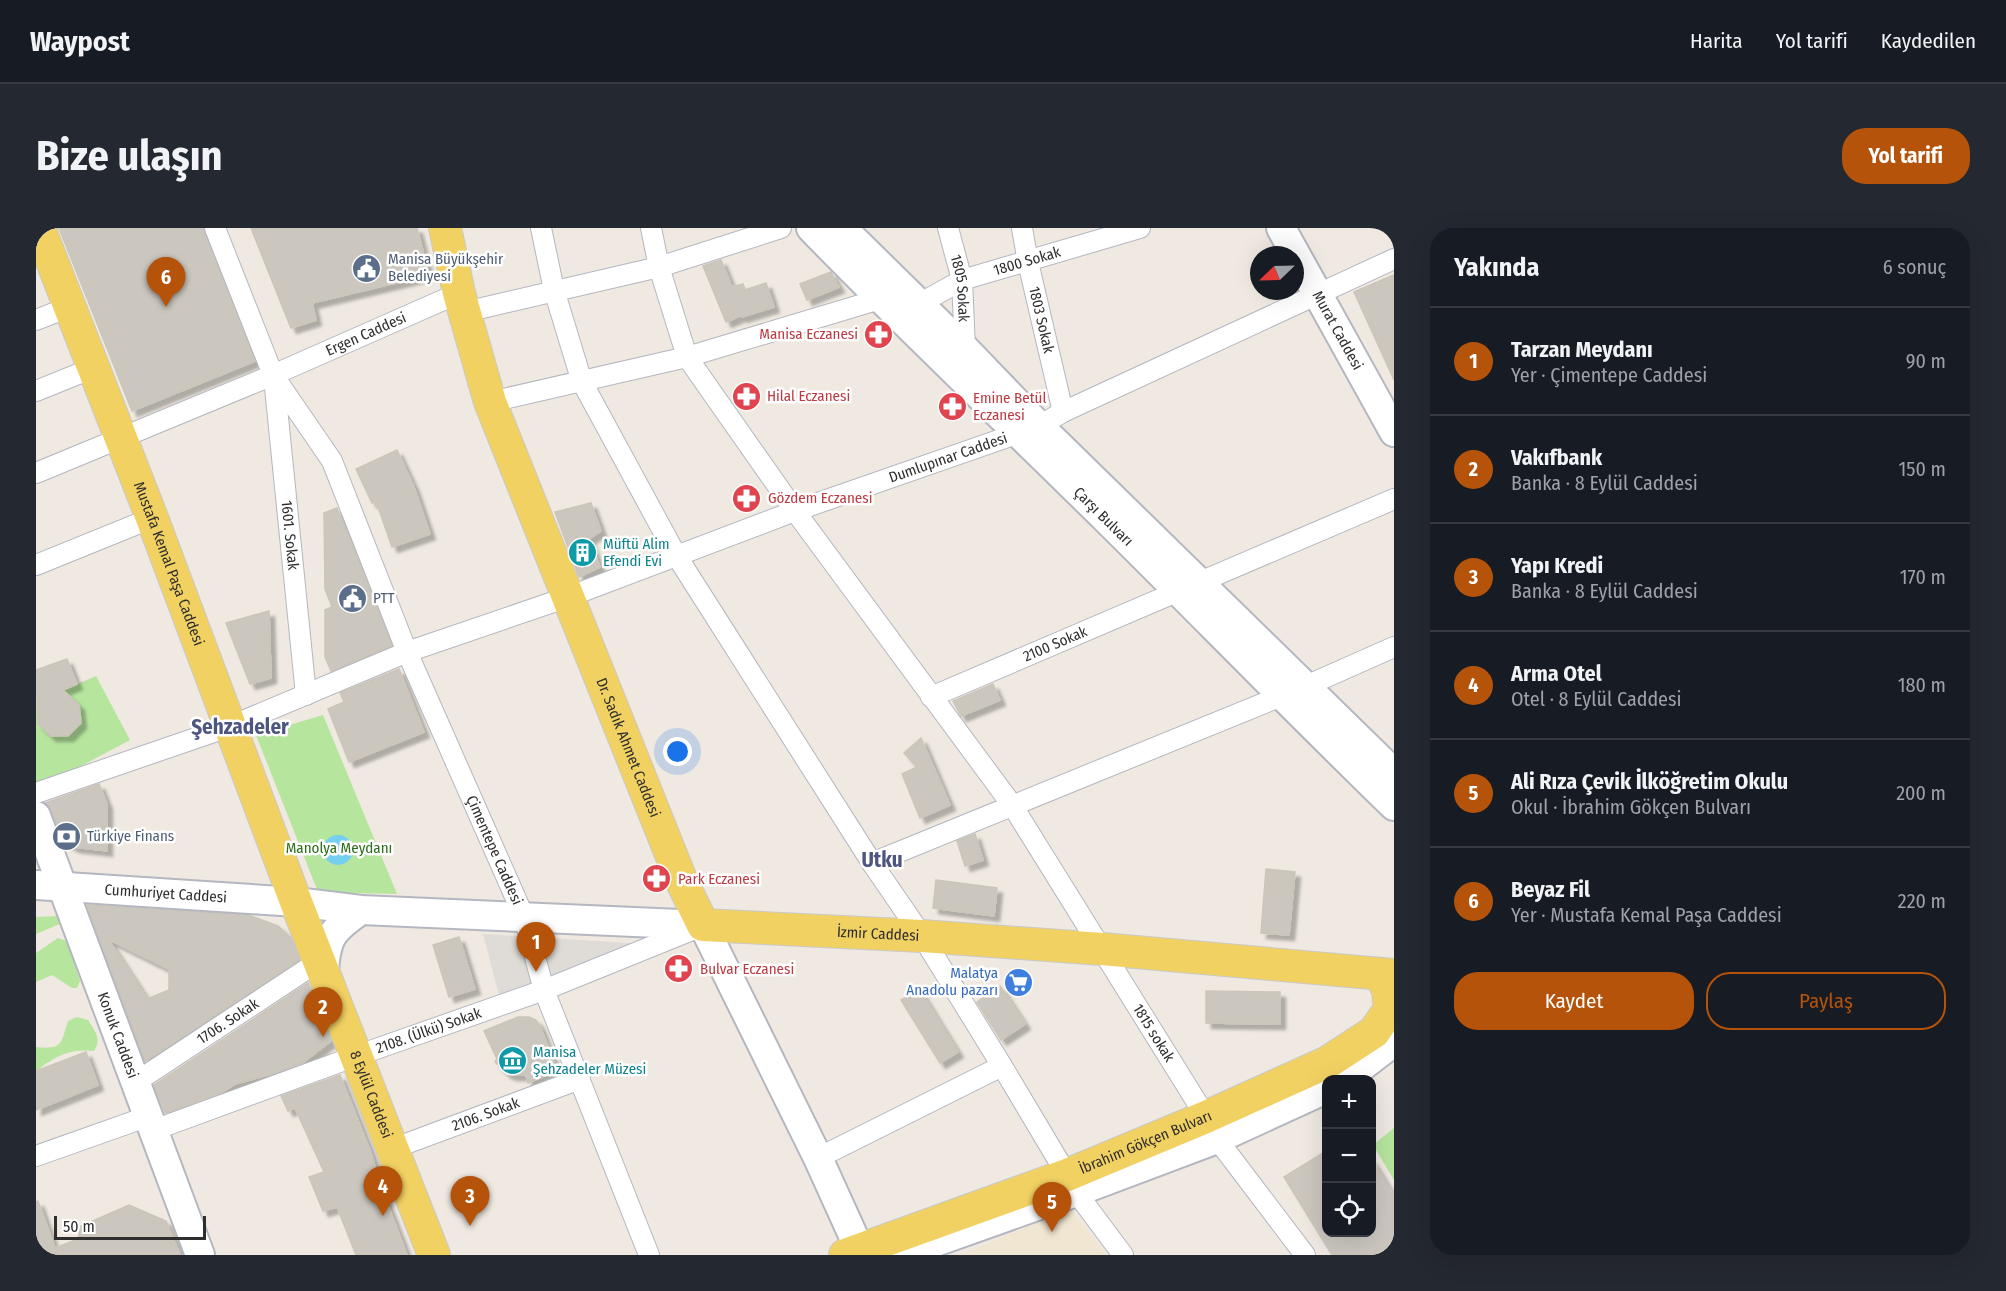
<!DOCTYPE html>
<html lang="tr">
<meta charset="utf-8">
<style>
body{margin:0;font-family:"Fira Sans Condensed",sans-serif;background:#242831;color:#f1f3f6}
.controls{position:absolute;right:18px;bottom:18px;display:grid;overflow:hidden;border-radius:12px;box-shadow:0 6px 24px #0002}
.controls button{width:54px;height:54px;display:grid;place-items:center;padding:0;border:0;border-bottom:2px solid #363941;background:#171b24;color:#f1f3f6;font:30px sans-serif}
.compass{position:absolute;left:1214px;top:18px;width:54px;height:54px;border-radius:50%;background:#171b24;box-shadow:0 6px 24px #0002;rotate:247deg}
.scale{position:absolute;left:18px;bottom:15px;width:152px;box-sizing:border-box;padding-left:6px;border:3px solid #2e2e2e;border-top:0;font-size:16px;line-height:21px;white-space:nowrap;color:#2e2e2e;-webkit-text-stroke:4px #fff;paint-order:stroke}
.you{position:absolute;left:642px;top:524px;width:21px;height:21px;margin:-15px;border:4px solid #fff;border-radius:50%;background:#1a73e8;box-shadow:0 0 0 9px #1a73e833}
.badge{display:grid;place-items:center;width:39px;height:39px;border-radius:50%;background:#b45309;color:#fff;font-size:20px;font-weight:700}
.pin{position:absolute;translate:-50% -50px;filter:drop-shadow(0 2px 3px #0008)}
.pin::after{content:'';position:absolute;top:32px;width:21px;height:18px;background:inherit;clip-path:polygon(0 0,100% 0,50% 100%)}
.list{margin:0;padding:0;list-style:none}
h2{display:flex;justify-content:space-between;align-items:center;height:78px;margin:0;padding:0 24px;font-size:26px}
h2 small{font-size:20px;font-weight:400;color:#9ea1a6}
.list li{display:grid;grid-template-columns:39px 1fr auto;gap:18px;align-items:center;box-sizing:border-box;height:108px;padding:0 24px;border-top:2px solid #363941}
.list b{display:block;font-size:22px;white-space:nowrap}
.list p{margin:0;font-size:20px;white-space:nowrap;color:#9ea1a6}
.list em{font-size:20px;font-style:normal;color:#9ea1a6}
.actions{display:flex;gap:12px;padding:18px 24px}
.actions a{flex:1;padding:14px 0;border:2px solid #b45309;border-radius:24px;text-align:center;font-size:21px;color:#b45309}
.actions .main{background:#b45309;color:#fff}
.icon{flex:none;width:33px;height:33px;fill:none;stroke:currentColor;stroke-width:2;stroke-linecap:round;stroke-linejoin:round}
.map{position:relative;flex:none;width:1358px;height:1027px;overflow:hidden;border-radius:24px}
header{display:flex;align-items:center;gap:36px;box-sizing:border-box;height:84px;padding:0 30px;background:#171b24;border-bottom:2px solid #363941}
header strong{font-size:28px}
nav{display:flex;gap:33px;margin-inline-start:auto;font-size:21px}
.intro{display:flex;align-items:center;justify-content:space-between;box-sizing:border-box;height:144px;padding:0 36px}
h1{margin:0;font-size:42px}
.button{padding:15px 27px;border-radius:24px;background:#b45309;color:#fff;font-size:21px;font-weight:700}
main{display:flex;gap:36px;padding:0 36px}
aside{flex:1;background:#171b24;border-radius:24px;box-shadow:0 6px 24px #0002}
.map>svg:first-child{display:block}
</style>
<header>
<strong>Waypost</strong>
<nav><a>Harita</a><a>Yol tarifi</a><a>Kaydedilen</a></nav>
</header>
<div class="intro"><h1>Bize ulaşın</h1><a class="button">Yol tarifi</a></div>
<main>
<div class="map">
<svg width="1358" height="1027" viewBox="0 0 1358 1027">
<defs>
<filter id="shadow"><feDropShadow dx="5.5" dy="5.5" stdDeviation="1.5" flood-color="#0004"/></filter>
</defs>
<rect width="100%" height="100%" fill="#efe9e1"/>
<!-- education -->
<path fill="#f0e6d1" d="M1035,981L1070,1027H924Z"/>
<!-- green -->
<g fill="#b6e59e">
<path d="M60,448L94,512L0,562V474Z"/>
<path d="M287,487L361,666L282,664L220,507Z"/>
<path d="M25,688L26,695L0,706V689Z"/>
<path d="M22,710L31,713L44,753L41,760H36L16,747L0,754V725Z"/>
<path d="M41,789L52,792C59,803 66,811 58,823C39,821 28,824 11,835C7,837 4,841 0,844V819C27,822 25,815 32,793Z"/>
<path d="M1358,900V952L1337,917Z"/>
</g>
<!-- plaza -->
<path fill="#dfdcd8" d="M447,706L625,717L464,771Z"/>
<!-- water -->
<circle fill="#75cff0" cx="302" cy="622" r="15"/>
<!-- building -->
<g fill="#cbc7bf" stroke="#cbc5ba" stroke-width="1.5" fill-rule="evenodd" filter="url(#shadow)">
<path d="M23,0H167L219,133L96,183Z"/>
<path d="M215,0H381L393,47L276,75L280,92L255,100Z"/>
<path d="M685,32L696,59L707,56L709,62L730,55L738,79L706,89V87L690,94L667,38Z"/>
<path d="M795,44L803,59L771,72L764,56Z"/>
<path d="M1358,47V152L1318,64Z"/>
<path d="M361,222L378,259L394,306L356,319L340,273L336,275L320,241Z"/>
<path d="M555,275L565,303L553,311L564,339L543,349L519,284Z"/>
<path d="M301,280L356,417L295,443L289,429V382L296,379L289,361L288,285Z"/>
<path d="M233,383L235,450L214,456L190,395Z"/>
<path d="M31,431L41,456L27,462L43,477L45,495L32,508H15L2,496L0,442Z"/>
<path d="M363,441L388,504L313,534L292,481L308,474L304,465Z"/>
<path d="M957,456L964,472L925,488L917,473Z"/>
<path d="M885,510L914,577L884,590L866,546L881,539L868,525Z"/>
<path d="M63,556L71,576V623L38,619L27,613L15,582L9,575Z"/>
<path d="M939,606L947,632L929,638L921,613Z"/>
<path d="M1230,641L1259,644L1253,707L1225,705Z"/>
<path d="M900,652L961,660L958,688L897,680Z"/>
<path d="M51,677L212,687L242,698L255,710L263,732L109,833ZM72,711L133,741V762L111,771Z"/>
<path d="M423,709L439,761L413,769L397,717Z"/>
<path d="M272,755L295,813L266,835L235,846L199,856L183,866L129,885L118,857Z"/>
<path d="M964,758L989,796L965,812L941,774Z"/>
<path d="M883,761L922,824L904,835L865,772Z"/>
<path d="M1170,763L1244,764V796L1170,795Z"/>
<path d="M482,789H493L500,792L504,798L521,842L492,855L490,847H476L470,845L459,834L461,831L448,803Z"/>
<path d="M50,824L62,857L0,882V843Z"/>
<path d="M304,847L335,925L346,962L371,1027H320L301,979L287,983L273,949L288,944L259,880L252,883L245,868Z"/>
<path d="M1290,923V1005H1335V931L1358,968V1027H1296L1248,949Z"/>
<path d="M2,973L19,1020L42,1011L45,998L93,977L130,993L144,1027H0V974Z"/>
</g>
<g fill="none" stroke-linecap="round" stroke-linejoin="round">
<defs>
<g id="street">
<path id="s1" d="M179,0L237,147L296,233L371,424L488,689L508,762L613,1027"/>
<path d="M505,0L518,62L546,154L640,327L836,635L886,708L966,838L1031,947"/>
<path id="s2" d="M615,0L623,39L651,129L759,283L976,577L1170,889"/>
<path id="s3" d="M912,0L926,52L929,121"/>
<path id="s4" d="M986,0L992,34L1027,184"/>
<path id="s5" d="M883,76L926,52L1104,0"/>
<path d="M429,84L623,39L745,0"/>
<path d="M0,92L33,79"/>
<path id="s6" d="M238,150L270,467"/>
<path d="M0,163L57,140"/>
<path d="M454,174L651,129L844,71L853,66"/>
<path id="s7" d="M0,245L237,147L423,65"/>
<path d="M0,337L116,290"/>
<path id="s8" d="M895,469L1358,271"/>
<path id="s9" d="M0,565L195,498L371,424L532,369L759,283L1003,198L1027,184L1358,31"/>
<path d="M836,635L1270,458L1358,419"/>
<path id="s10" d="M100,854L283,733"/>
<path id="s11" d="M118,902L320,828L508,762L661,700"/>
<path d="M1181,911L1269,1027"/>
<path id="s12" d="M356,921L544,851"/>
<path d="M0,928L113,888"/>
<path d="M782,930L966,838"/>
<path d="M1040,964L1087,1027"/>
</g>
<g id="secondary">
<path id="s13" d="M775,0C871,99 971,193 1069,290C1165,385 1260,483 1358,578"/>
<path d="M806,0L929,121L1003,198L1358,545"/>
<path id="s14" d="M1245,0L1358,204"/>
<path id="s15" d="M0,588L164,1027"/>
<path id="s16" d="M0,657L260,674L325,682L667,697L782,930L826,1027"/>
<path d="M288,744C290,709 296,702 325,682"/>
<path d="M1308,852L1358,814"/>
<path d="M863,1027L1040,964L1181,911L1290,861"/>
</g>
<g id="primary">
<path id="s17" d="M3,0L116,290L260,674L398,1027"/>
<path id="s18" d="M409,0L423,65L454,174L646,654L667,697L886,708L1066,721L1358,747"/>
<path id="s19" d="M809,1027L1031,947L1170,889L1292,834L1338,804L1354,781L1352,762L1344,746"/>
</g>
</defs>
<!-- street casing -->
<use href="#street" stroke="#b4b7c1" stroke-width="22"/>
<!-- secondary casing -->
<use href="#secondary" stroke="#b4b7c1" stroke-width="32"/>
<!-- primary casing -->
<use href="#primary" stroke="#c9c9c9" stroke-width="34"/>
<!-- street -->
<use href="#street" stroke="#fff" stroke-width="20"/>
<!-- secondary -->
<use href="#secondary" stroke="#fff" stroke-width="28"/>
<!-- primary -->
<use href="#primary" stroke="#f2d163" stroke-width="32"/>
</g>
<!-- icons -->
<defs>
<symbol id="civic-disc" viewBox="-11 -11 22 22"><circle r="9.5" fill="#5c6f8a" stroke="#fff"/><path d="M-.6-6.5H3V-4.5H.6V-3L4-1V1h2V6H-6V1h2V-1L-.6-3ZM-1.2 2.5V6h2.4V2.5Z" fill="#fff"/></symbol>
<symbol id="pharmacy-disc" viewBox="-11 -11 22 22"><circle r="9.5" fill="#e0444e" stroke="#fff"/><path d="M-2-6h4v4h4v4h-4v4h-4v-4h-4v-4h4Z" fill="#fff"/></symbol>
<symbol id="building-disc" viewBox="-11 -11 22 22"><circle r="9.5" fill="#0f9aa8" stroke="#fff"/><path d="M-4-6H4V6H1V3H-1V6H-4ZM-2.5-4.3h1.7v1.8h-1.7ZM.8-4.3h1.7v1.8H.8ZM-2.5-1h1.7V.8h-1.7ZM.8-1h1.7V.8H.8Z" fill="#fff"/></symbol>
<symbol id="bank-disc" viewBox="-11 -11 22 22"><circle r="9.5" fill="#5c6f8a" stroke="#fff"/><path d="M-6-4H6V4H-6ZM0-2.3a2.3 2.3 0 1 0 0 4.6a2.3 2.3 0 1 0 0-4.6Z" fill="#fff"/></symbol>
<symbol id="supermarket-disc" viewBox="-11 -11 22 22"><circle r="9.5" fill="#3f7fe0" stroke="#fff"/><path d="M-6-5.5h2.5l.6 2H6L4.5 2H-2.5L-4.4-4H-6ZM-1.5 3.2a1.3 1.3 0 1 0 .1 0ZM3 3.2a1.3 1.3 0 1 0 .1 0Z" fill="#fff"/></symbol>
<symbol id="museum-disc" viewBox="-11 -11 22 22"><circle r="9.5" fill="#0f9aa8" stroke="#fff"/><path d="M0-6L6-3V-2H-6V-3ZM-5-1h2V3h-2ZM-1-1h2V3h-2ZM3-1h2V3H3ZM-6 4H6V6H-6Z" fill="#fff"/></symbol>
</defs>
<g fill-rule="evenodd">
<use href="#civic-disc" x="314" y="24" width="33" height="33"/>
<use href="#pharmacy-disc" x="826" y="90" width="33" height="33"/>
<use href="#pharmacy-disc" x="694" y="152" width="33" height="33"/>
<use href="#pharmacy-disc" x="900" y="162" width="33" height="33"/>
<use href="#pharmacy-disc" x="694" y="254" width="33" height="33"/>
<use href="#building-disc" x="530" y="308" width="33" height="33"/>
<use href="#civic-disc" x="300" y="354" width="33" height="33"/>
<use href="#bank-disc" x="14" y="592" width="33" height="33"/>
<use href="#pharmacy-disc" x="604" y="634" width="33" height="33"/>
<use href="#pharmacy-disc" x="626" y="724" width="33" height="33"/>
<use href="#supermarket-disc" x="966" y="738" width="33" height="33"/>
<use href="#museum-disc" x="460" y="816" width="33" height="33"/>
</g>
<g text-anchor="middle" stroke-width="5" stroke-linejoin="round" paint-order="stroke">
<!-- service labels -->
<g font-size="15" fill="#4e5e75" stroke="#fff" text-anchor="start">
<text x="352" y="36">Manisa Büyükşehir<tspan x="352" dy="17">Belediyesi</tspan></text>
<text x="337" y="375">PTT</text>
<text x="51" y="613">Türkiye Finans</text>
</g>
<!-- street labels -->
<g font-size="15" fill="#2e2e2e" stroke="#fff">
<text dy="5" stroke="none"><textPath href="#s5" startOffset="117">1800 Sokak</textPath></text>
<text dy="5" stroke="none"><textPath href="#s3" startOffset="62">1805 Sokak</textPath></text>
<text dy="5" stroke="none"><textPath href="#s4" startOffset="94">1803 Sokak</textPath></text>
<text dy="5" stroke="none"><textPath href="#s14" startOffset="117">Murat Caddesi</textPath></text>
<text dy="5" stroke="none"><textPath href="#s7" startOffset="358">Ergen Caddesi</textPath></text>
<text dy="5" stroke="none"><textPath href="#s9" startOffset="972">Dumlupınar Caddesi</textPath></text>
<text dy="5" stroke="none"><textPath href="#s13" startOffset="411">Çarşı Bulvarı</textPath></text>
<text dy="5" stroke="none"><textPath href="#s6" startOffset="158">1601. Sokak</textPath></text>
<text dy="5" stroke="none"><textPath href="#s17" startOffset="360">Mustafa Kemal Paşa Caddesi</textPath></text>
<text dy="5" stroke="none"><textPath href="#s8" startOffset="135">2100 Sokak</textPath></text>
<text dy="5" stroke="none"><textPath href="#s18" startOffset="552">Dr. Sadık Ahmet Caddesi</textPath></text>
<text dy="5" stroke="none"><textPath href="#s1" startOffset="684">Çimentepe Caddesi</textPath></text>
<text dy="5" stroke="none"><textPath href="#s16" startOffset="130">Cumhuriyet Caddesi</textPath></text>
<text dy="5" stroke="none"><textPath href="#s18" startOffset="920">İzmir Caddesi</textPath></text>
<text dy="5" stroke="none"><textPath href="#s10" startOffset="110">1706. Sokak</textPath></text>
<text dy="5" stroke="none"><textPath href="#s11" startOffset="292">2108. (Ülkü) Sokak</textPath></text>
<text dy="5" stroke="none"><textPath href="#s2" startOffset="956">1815 sokak</textPath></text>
<text dy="5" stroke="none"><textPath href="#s15" startOffset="234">Konuk Caddesi</textPath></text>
<text dy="5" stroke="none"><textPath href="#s17" startOffset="928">8 Eylül Caddesi</textPath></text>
<text dy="5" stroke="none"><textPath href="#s12" startOffset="100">2106. Sokak</textPath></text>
<text dy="5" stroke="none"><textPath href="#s19" startOffset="321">İbrahim Gökçen Bulvarı</textPath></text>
</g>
<!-- health labels -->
<g font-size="15" fill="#be3a42" stroke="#fff" text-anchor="start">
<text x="822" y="111" text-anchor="end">Manisa Eczanesi</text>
<text x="731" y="173">Hilal Eczanesi</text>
<text x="937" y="175">Emine Betül<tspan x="937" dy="17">Eczanesi</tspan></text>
<text x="732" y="275">Gözdem Eczanesi</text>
<text x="642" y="656">Park Eczanesi</text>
<text x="664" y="746">Bulvar Eczanesi</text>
</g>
<!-- culture labels -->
<g font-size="15" fill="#0d838f" stroke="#fff" text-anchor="start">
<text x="567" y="321">Müftü Alim<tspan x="567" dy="17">Efendi Evi</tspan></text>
<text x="497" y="829">Manisa<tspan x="497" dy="17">Şehzadeler Müzesi</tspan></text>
</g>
<!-- park labels -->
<g font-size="15" fill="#2c6e1b" stroke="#fff">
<text x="303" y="625">Manolya Meydanı</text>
</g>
<!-- shop labels -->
<g font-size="15" fill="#366cbe" stroke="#fff" text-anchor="end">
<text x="962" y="750">Malatya<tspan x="962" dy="17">Anadolu pazarı</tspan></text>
</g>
<!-- district labels -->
<g font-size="21" font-weight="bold" fill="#4d5680" stroke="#fff">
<text x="204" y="506">Şehzadeler</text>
<text x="846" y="639">Utku</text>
</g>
</g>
</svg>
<div class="controls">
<button>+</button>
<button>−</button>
<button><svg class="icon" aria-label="locate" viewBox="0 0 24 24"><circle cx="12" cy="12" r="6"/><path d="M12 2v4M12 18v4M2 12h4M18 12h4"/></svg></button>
</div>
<svg class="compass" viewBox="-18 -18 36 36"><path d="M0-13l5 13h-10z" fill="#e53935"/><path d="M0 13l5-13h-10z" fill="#9ea1a6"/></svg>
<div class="scale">50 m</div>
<div class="you"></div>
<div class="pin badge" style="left:500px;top:744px">1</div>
<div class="pin badge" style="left:287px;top:809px">2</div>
<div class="pin badge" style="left:434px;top:998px">3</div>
<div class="pin badge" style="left:347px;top:988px">4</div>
<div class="pin badge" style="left:1016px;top:1004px">5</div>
<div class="pin badge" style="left:130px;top:79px">6</div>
</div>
<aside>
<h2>Yakında<small>6 sonuç</small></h2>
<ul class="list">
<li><span class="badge">1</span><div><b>Tarzan Meydanı</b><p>Yer · Çimentepe Caddesi</p></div><em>90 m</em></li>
<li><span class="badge">2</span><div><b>Vakıfbank</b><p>Banka · 8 Eylül Caddesi</p></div><em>150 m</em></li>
<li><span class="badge">3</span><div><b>Yapı Kredi</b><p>Banka · 8 Eylül Caddesi</p></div><em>170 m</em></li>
<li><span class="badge">4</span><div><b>Arma Otel</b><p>Otel · 8 Eylül Caddesi</p></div><em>180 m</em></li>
<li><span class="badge">5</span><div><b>Ali Rıza Çevik İlköğretim Okulu</b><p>Okul · İbrahim Gökçen Bulvarı</p></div><em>200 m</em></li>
<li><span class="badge">6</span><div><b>Beyaz Fil</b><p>Yer · Mustafa Kemal Paşa Caddesi</p></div><em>220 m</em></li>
</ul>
<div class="actions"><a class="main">Kaydet</a><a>Paylaş</a></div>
</aside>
</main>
